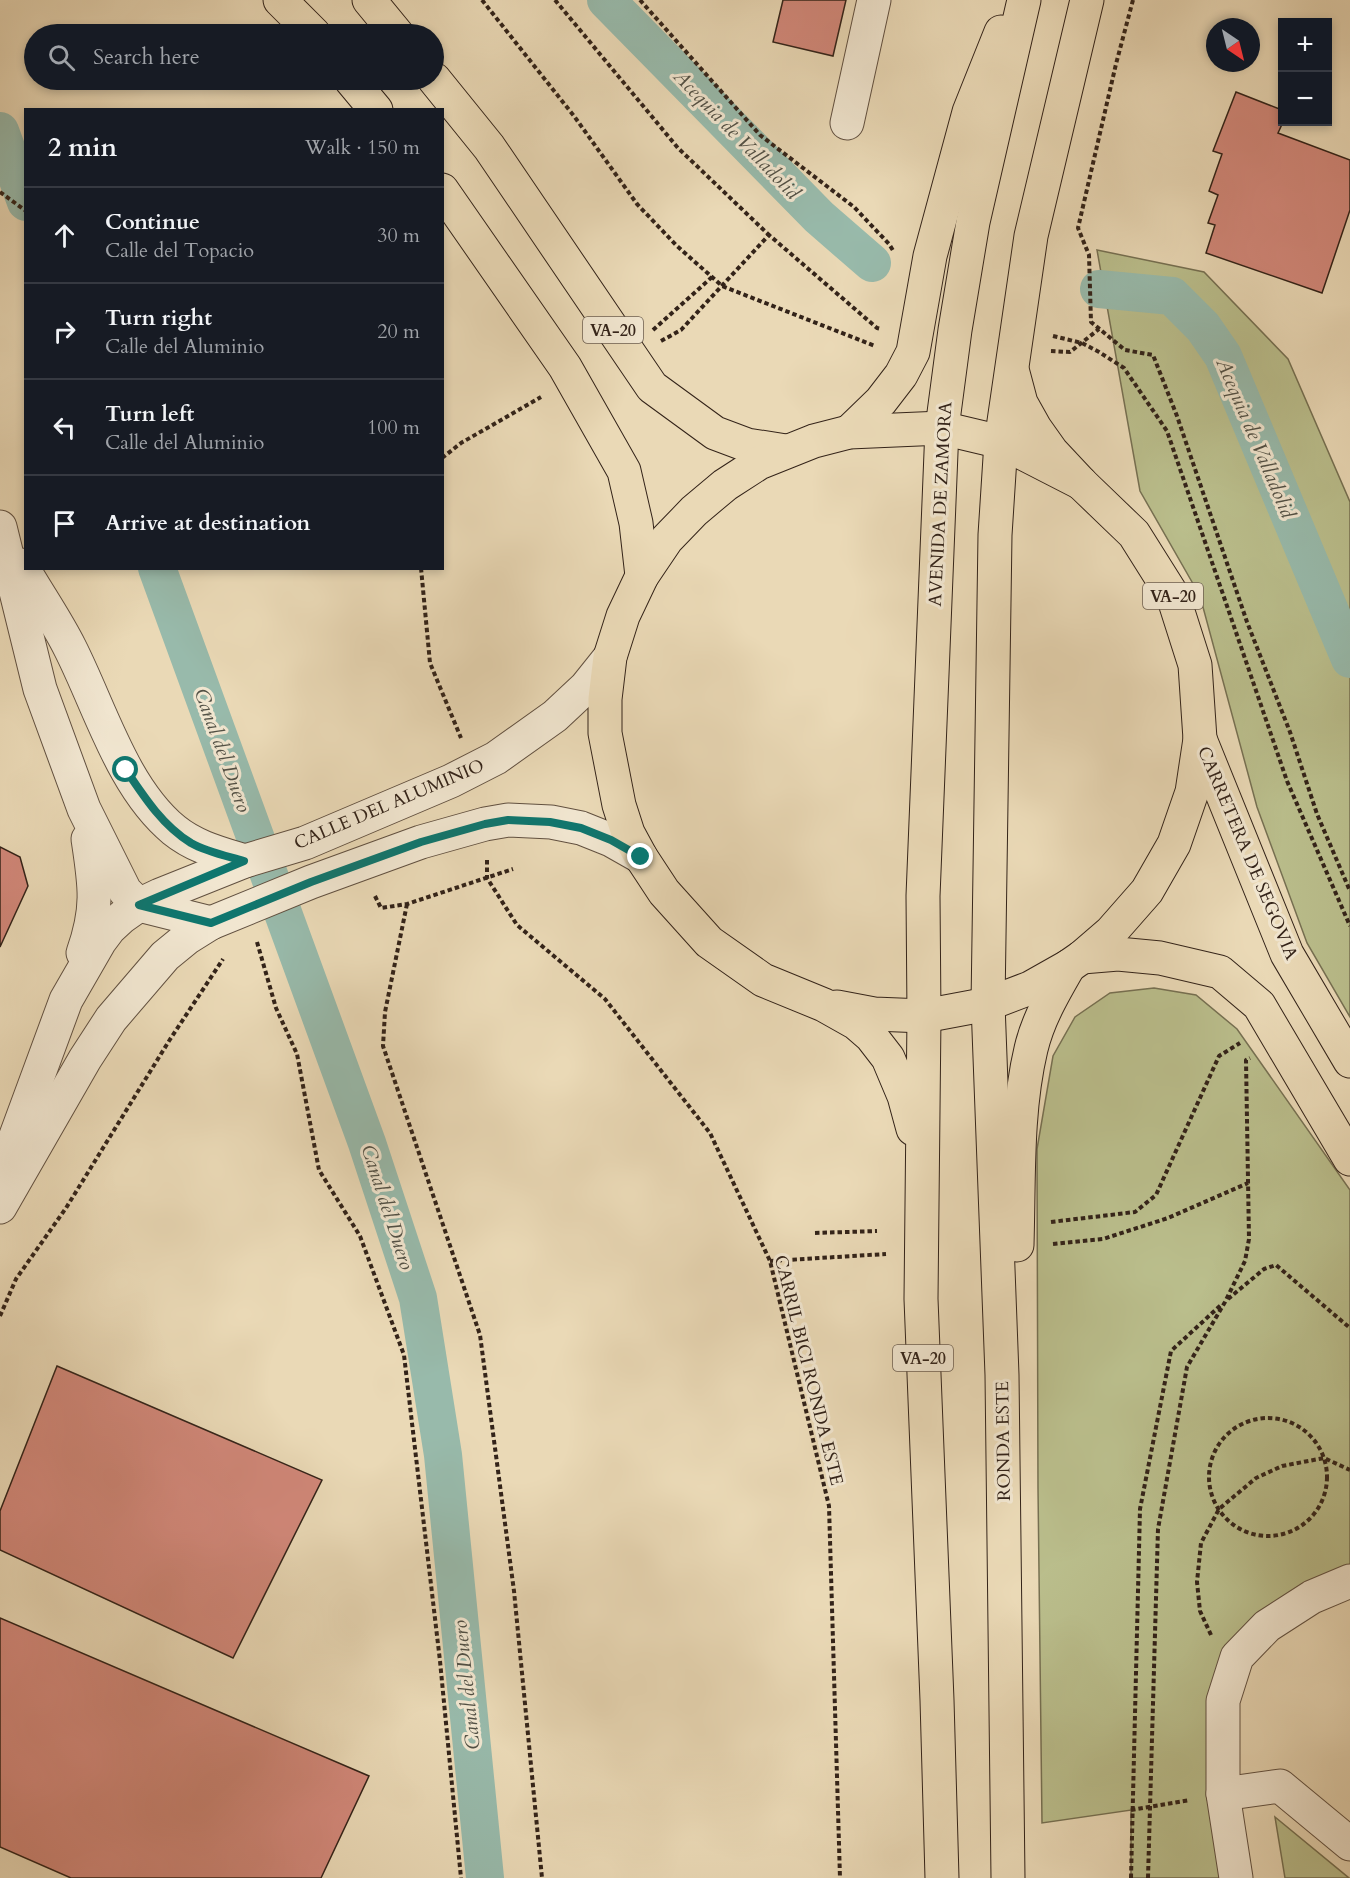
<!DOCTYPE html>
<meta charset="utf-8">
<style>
body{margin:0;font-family:Cardo,serif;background:#20242c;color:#f1f3f6}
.controls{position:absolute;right:18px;top:18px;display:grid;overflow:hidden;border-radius:0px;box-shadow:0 3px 9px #0003}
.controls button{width:54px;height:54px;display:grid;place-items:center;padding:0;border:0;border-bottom:2px solid #363941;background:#171b24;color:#f1f3f6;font:30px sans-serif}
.compass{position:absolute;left:1206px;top:18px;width:54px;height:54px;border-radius:50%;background:#171b24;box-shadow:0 3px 9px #0003;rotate:145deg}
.stop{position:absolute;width:18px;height:18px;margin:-14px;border:4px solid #0f766e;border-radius:50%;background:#fff}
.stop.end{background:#0f766e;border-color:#fff;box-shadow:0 2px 6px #0008}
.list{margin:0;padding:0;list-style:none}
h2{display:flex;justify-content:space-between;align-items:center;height:78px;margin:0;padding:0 24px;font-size:26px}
h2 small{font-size:20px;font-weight:400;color:#9ea1a6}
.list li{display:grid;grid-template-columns:39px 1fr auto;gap:18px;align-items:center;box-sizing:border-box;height:96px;padding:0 24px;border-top:2px solid #363941}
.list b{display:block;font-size:22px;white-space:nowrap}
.list p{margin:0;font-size:20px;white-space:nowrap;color:#9ea1a6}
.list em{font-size:20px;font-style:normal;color:#9ea1a6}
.icon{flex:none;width:33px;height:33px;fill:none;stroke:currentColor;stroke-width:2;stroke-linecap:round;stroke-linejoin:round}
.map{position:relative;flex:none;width:1350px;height:1878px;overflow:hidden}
.search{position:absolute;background:#171b24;box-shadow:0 3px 9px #0003;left:24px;top:24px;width:420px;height:66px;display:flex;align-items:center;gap:15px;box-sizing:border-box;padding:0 21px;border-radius:33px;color:#9ea1a6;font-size:22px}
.panel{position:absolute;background:#171b24;box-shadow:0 3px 9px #0003;left:24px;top:108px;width:420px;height:462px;border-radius:0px}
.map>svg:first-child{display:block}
</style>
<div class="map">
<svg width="1350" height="1878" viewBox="0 0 1350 1878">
<rect width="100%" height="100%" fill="#ead9b6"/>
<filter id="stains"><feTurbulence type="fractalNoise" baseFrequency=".00333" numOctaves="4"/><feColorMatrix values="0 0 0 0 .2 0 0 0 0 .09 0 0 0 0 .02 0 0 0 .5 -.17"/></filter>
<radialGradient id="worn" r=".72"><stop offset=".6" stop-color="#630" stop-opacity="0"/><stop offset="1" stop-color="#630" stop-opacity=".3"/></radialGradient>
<!-- green -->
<g fill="#babe8c" stroke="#767052" stroke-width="1.5">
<path d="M1097,250L1204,272L1288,359L1350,502V1017L1307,943L1257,807L1200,596L1140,491Z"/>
<path d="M1154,988L1196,995L1237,1029L1350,1190V1581L1237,1657L1236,1878H1131V1810L1042,1823L1038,1488L1037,1149L1053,1056L1075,1017L1110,993Z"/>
<path d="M1275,1817L1349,1878H1285Z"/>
</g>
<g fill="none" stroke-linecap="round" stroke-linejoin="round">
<!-- canal -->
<g stroke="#98baab" stroke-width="38">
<path d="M606,0L819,217L872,263"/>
<path d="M0,131L26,202"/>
<path d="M1099,289L1172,296L1203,327L1223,356L1350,659"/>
<path d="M157,568L367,1143L418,1298L443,1455L485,1878"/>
</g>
</g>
<!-- building -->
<g fill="#d2887a" stroke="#332319" stroke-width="1.5">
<path d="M783,0H846L833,56L773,42Z"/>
<path d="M1236,92L1282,110L1283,122L1278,133L1350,160V210L1322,293L1206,253L1215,225L1208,223L1218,195L1209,191L1222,154L1213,151Z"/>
<path d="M0,847L20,857L28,886L0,947Z"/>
<path d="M57,1366L322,1480L233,1658L0,1550V1511Z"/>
<path d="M0,1618L369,1776L321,1878H71L0,1847Z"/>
</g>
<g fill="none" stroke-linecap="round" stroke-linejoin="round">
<defs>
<g id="minor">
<path d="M847,123L874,0"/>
<path d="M0,527L40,689L84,809L125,891L139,905L211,923"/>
<path d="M21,565C37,593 56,620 70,648C100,707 122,787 174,830C195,847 219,853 245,861"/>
<path d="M83,953C99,908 95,885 88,839"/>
<path d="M0,1179L66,1000L100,941L109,929L122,917L139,905L160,895L245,861L305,843L451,781L496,758L555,716L586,687L610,657"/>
<path d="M0,1207L85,1059L111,1019L165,956L187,938L211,923L311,882L421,842L485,824L508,820L551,822L581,828L611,840L641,857"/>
<path d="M1223,1794L1280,1786L1350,1844"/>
<path d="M1236,1878L1223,1794V1701L1237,1657L1267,1626L1312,1597L1350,1581"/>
</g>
<g id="major">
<path d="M1200,739L1287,954L1350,1061"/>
<path d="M1082,957L1118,954L1160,958L1220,972L1259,1005L1350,1159"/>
</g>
<g id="highway">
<path d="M280,0L314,34"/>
<path d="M369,0L397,34"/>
<path d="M434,79L489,147L652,387L715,433L747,445L786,451"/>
<path d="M351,80L376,110"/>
<path d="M442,190L565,367L624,471L636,523L642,576"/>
<path d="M849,432L881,401L901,375L913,352L930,256L969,112L1001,32"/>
<path d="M837,1007L874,1014L924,1016L988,1004L1030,988L1069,966L1082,957L1111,932L1147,891L1174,844L1192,792L1200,739L1195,665L1173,596L1134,534L1081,483L1052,452L1035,428L1021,403L1013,373"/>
<path d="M913,1129L904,1096L888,1058L871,1036L856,1023L824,1005L763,980L709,942L664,892L641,857L628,833L619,805L605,733V699L610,657L623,616L642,576L667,539L694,511L725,485L759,463L814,441L849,432L942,428L1001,442L1081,483"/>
<path d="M1017,1245C1019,1180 1016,1112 1031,1049C1038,1019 1054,992 1069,966"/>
<path d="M942,1878L937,1700L921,1299L924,1016L923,896L942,428L955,330L973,222L1024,0"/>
<path d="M1008,1878L1002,1375L988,1004L995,535L1001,442L1031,236L1087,0"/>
</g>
</defs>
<!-- minor casing -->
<use href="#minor" stroke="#615040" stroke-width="35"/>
<!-- major casing -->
<use href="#major" stroke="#332319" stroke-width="35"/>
<!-- highway casing -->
<use href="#highway" stroke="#332319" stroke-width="35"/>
<!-- path -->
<g stroke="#332319" stroke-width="4" stroke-dasharray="4.5 3" stroke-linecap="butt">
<path d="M482,0L574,116L637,204L676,245L722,286L875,346"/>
<path d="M555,0L678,148L769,235"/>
<path d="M640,0L760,135L854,207L889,244L894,252"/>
<path d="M1133,0L1116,64L1078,228L1089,255L1091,322L1125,350L1153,355L1177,416L1247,622L1290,732L1317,814L1350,891"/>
<path d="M0,192L26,211"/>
<path d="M653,330L712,277"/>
<path d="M1053,336L1082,343L1099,352L1124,368L1167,431L1287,781L1350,926"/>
<path d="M661,341L681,330L769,235L877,328L881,329"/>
<path d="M1051,351L1070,352L1099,329"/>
<path d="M442,458L461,443L541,397"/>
<path d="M421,568L430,663L461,738"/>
<path d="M487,860V878L517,925L605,999L710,1133L770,1261L829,1506L840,1878"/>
<path d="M375,896L381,908L407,904L513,869"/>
<path d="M407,904L385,1012L383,1046L480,1335L514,1591L542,1878"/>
<path d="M257,942L276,1008L297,1054L319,1170L360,1236L404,1355L440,1661L461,1878"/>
<path d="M1051,1222L1135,1212L1156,1195L1219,1056L1240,1043"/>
<path d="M815,1233L877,1231"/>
<path d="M1053,1244L1103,1239L1168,1218L1248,1183"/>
<path d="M770,1261L886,1254"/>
<path d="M1228,1299L1264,1269L1276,1265L1350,1328"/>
<path d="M0,1316L16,1279L66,1208L169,1041L223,959"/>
<circle cx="1268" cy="1477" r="59"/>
<path d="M1211,1635L1200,1611L1197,1582L1201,1543L1219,1509L1256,1478L1282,1466L1324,1458L1350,1470"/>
<path d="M1131,1810L1190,1800"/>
<path d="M1131,1878L1140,1509L1171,1351L1222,1304"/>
<path d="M1148,1878L1158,1529L1187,1367L1225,1302L1245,1261L1249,1239L1246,1060L1250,1058"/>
</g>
<!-- minor -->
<use href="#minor" stroke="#f1e6d0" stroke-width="33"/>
<!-- major -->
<use href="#major" stroke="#ead9b6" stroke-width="33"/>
<!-- highway -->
<use href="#highway" stroke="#ead9b6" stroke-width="33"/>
</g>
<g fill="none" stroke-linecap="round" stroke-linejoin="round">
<!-- route -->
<path stroke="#0f766e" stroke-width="8" d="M126,770C144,797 163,826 191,843C207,852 227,856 244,861L139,905L211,923L311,882L421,842L485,824L508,820L550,822L581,828L611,840L641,857"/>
</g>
<g text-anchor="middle" stroke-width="6" stroke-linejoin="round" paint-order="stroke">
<!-- shield labels -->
<g fill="#f1e6d0" stroke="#6c5e50" stroke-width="1.5">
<rect x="583" y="317" width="60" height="26" rx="4.5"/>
<rect x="1143" y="583" width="60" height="26" rx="4.5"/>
<rect x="893" y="1345" width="60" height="26" rx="4.5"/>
</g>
<g font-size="16" font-weight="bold" fill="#332319">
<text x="613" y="336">VA-20</text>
<text x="1173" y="602">VA-20</text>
<text x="923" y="1364">VA-20</text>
</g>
<!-- street labels -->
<g font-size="18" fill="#332319" stroke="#f1e6d0">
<text transform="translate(940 504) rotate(-87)" y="6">AVENIDA DE ZAMORA</text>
<text transform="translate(389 804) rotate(-23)" y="6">CALLE DEL ALUMINIO</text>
<text transform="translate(1248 853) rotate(67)" y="6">CARRETERA DE SEGOVIA</text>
<text transform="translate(809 1370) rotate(76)" y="6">CARRIL BICI RONDA ESTE</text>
<text transform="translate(1003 1441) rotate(-91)" y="6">RONDA ESTE</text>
</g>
<!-- water labels -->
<g font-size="20" font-style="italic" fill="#515045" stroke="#f1e6d0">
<text transform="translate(737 134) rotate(46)" y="7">Acequia de Valladolid</text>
<text transform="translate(1256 438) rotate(67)" y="7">Acequia de Valladolid</text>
<text transform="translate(223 750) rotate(70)" y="7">Canal del Duero</text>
<text transform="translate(388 1207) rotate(72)" y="7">Canal del Duero</text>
<text transform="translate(466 1685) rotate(-96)" y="7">Canal del Duero</text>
</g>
</g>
<rect width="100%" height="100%" filter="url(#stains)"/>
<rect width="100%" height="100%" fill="url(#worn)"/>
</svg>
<div class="controls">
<button>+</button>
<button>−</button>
</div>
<svg class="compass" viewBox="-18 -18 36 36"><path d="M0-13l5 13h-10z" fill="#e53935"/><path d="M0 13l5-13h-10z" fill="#9ea1a6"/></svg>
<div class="stop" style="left:126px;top:770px"></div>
<div class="stop end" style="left:641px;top:857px"></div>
<div class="search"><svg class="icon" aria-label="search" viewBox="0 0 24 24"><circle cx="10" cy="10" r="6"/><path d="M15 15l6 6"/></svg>Search here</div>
<section class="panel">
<h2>2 min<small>Walk · 150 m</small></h2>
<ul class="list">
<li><svg class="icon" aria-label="ahead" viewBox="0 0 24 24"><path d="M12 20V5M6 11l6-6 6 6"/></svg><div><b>Continue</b><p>Calle del Topacio</p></div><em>30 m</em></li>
<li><svg class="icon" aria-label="right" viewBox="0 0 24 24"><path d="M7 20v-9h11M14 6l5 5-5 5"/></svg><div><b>Turn right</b><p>Calle del Aluminio</p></div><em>20 m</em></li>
<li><svg class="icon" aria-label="left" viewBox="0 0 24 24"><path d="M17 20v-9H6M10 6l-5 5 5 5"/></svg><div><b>Turn left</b><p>Calle del Aluminio</p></div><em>100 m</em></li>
<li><svg class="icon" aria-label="arrive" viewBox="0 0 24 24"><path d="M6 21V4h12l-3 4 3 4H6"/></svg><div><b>Arrive at destination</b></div></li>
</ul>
</section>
</div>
